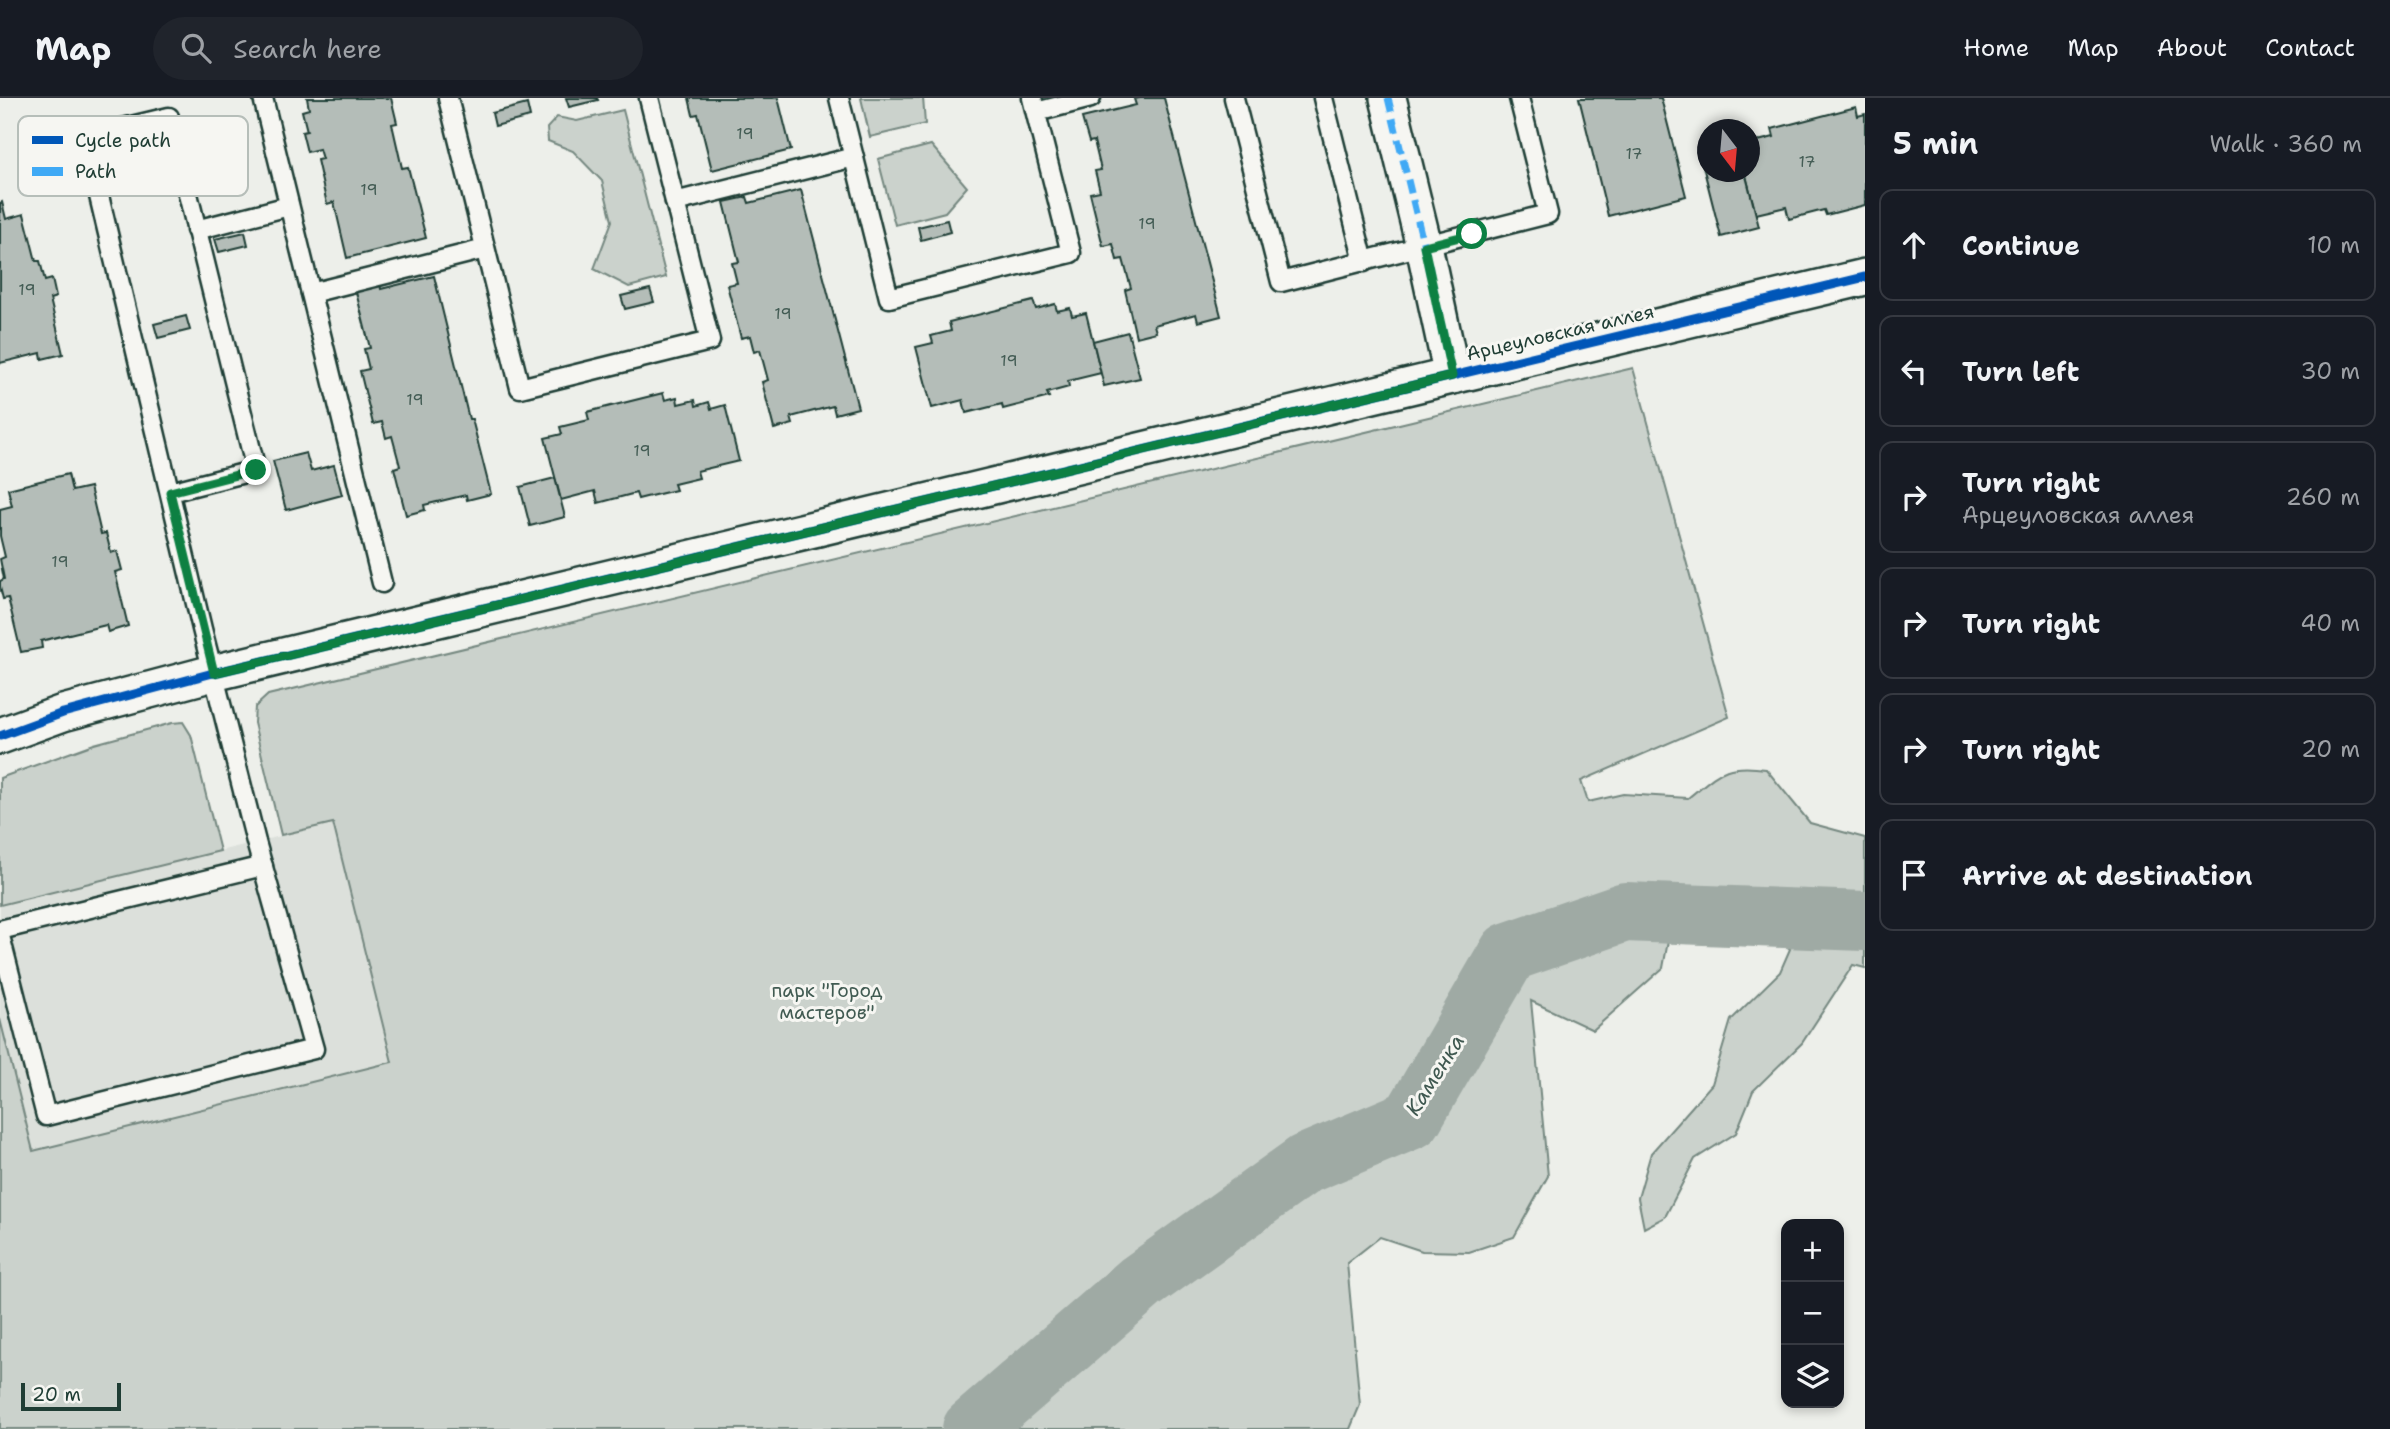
<!DOCTYPE html>
<meta charset="utf-8">
<style>
body{margin:0;font-family:"Shantell Sans",sans-serif;background:#20242c;color:#f1f3f6}
.controls{position:absolute;right:21px;bottom:21px;display:grid;overflow:hidden;border-radius:14px;box-shadow:0 4px 10px #0003}
.controls button{width:63px;height:63px;display:grid;place-items:center;padding:0;border:0;border-bottom:2px solid #363941;background:#171b24;color:#f1f3f6;font:35px sans-serif}
.compass{position:absolute;left:1697px;top:21px;width:63px;height:63px;border-radius:50%;background:#171b24;box-shadow:0 4px 10px #0003;rotate:164deg}
.scale{position:absolute;left:21px;bottom:18px;width:100px;box-sizing:border-box;padding-left:7px;border:4px solid #1f3d34;border-top:0;font-size:19px;line-height:24px;white-space:nowrap;color:#1f3d34;-webkit-text-stroke:5px #f6f6f2;paint-order:stroke}
.stop{position:absolute;width:21px;height:21px;margin:-16px;border:5px solid #0b8043;border-radius:50%;background:#fff}
.stop.end{background:#0b8043;border-color:#fff;box-shadow:0 2px 7px #0008}
.list{margin:0;padding:0;list-style:none}
h2{display:flex;justify-content:space-between;align-items:center;height:91px;margin:0;padding:0 28px;font-size:30px}
h2 small{font-size:23px;font-weight:400;color:#9ea1a6}
.list li{display:grid;grid-template-columns:46px 1fr auto;gap:21px;align-items:center;box-sizing:border-box;height:112px;margin:0 14px 14px;padding:0 14px;border:2px solid #363941;border-radius:14px}
.list b{display:block;font-size:26px;white-space:nowrap}
.list p{margin:0;font-size:23px;white-space:nowrap;color:#9ea1a6}
.list em{font-size:23px;font-style:normal;color:#9ea1a6}
.icon{flex:none;width:38px;height:38px;fill:none;stroke:currentColor;stroke-width:2;stroke-linecap:round;stroke-linejoin:round}
.map{position:relative;flex:none;width:1865px;height:1331px;overflow:hidden}
header{display:flex;align-items:center;gap:42px;box-sizing:border-box;height:98px;padding:0 35px;background:#171b24;border-bottom:2px solid #363941}
header strong{font-size:33px}
nav{display:flex;gap:38px;margin-inline-start:auto;font-size:24px}
.search{width:490px;height:63px;background:#20242c;display:flex;align-items:center;gap:18px;box-sizing:border-box;padding:0 24px;border-radius:38px;color:#9ea1a6;font-size:26px}
main{display:flex}
aside{flex:1;background:#171b24}
.map>svg:first-child{display:block}
</style>
<header>
<strong>Map</strong>
<div class="search"><svg class="icon" aria-label="search" viewBox="0 0 24 24"><circle cx="10" cy="10" r="6"/><path d="M15 15l6 6"/></svg>Search here</div>
<nav><a>Home</a><a>Map</a><a>About</a><a>Contact</a></nav>
</header>
<main>
<div class="map">
<svg width="1865" height="1331" viewBox="0 0 1865 1331">
<rect width="100%" height="100%" fill="#edefea"/>
<filter id="ink" filterUnits="userSpaceOnUse"><feTurbulence type="fractalNoise" baseFrequency=".0143" numOctaves="2"/><feDisplacementMap in="SourceGraphic" scale="14" xChannelSelector="R" yChannelSelector="G"/><feConvolveMatrix kernelMatrix="1 2 1 2 8 2 1 2 1" color-interpolation-filters="sRGB"/></filter>
<g filter="url(#ink)">
<!-- built -->
<path fill="#dce0db" d="M333,725L392,964L33,1053L0,921V807Z"/>
<!-- green -->
<g fill="#cbd2cc" stroke="#758880" stroke-width="2">
<path d="M861,0H923L925,26L870,39Z"/>
<path d="M623,12L666,179L629,189L594,171L612,123L602,83L573,53L548,43L547,30L557,19L577,23Z"/>
<path d="M931,47L967,89L945,114L895,127L878,61Z"/>
<path d="M1633,270L1729,619L1581,683L1588,704L1623,696L1688,700C1719,675 1724,665 1766,671L1810,725L1865,740V870L1853,867L1802,945L1753,993L1736,1035L1695,1061L1665,1119L1644,1130L1638,1100L1651,1055L1712,986L1731,922L1780,874L1790,851L1756,822L1716,840L1671,827L1663,870L1593,932L1531,903L1548,1078L1514,1139L1469,1154L1422,1153L1380,1139L1347,1165L1360,1307L1350,1331H0V921L33,1053L392,964L333,725L281,737L254,625L255,609L268,597Z"/>
<path d="M183,624L191,637L220,753L0,807V680L94,646L172,625Z"/>
</g>
<g fill="none" stroke-linecap="round" stroke-linejoin="round">
<!-- river -->
<path stroke="#9faaa4" stroke-width="60" d="M972,1331L1141,1184L1305,1066L1412,1021L1509,854L1625,814L1865,823"/>
</g>
<!-- building -->
<g fill="#b4bdb8" stroke="#1f3d34" stroke-width="2">
<path d="M307,0H391L397,25L392,26L402,70L408,69L426,140L347,160L334,104L327,106L317,62L322,61L319,51L307,54L302,34L307,33L302,13L309,11Z"/>
<path d="M566,0H597L598,2L569,9Z"/>
<path d="M689,0H778L791,52L712,72L698,16L693,17Z"/>
<path d="M1140,0H1164L1221,218L1198,224L1196,216L1154,227L1156,234L1136,239L1125,192L1131,190L1123,161L1117,162L1113,146L1103,148L1090,95L1100,93L1095,73L1101,72L1094,43L1089,44L1082,20L1136,7L1134,1Z"/>
<path d="M1579,0H1661L1686,98L1608,118Z"/>
<path d="M527,6L530,19L495,28L492,15Z"/>
<path d="M1856,9L1858,18L1865,16V107L1826,117L1824,112L1789,121L1786,109L1756,116L1745,74H1750V53L1756,51L1754,44L1774,39L1772,31Z"/>
<path d="M1708,63V74H1745L1759,129L1721,139L1702,64Z"/>
<path d="M801,92L858,310L835,316L833,308L791,319L793,326L774,331L762,284L768,282L760,252L754,254L750,238L741,240L727,187L737,185L732,165L739,164L724,104L747,99L749,105Z"/>
<path d="M2,104L6,121L24,116L36,163H40L45,183L52,181L56,199L50,201L63,256L42,261L41,255L0,265V105Z"/>
<path d="M947,122L950,134L921,142L918,129Z"/>
<path d="M245,134L248,147L219,154L215,141Z"/>
<path d="M434,178L469,321H472L491,396L467,402L466,397L424,407L425,412L406,417L394,370L400,368L392,338L386,340L382,324L373,326L360,273L369,271L364,251L370,250L355,190L380,185L381,191Z"/>
<path d="M650,191L654,204L625,211L621,198Z"/>
<path d="M1033,203L1036,211L1055,206L1057,213L1070,210L1072,218L1086,215L1101,275L1068,283L1069,289L1047,295L1049,299L1003,311L1002,306L966,315L963,302L932,310L916,249L933,245L931,238L951,233L949,224Z"/>
<path d="M186,218L190,232L158,240L154,226Z"/>
<path d="M1128,234L1140,280L1104,288L1093,243Z"/>
<path d="M663,295L665,302L677,299L678,306L695,302L696,308L709,304L711,311L725,307L739,363L697,373L699,380L674,386L676,392L646,399L638,401L636,395L598,405L595,393L561,402L545,340L562,336L560,329L589,322L587,314Z"/>
<path d="M306,355L311,373L334,367L342,397L286,412L273,363Z"/>
<path d="M68,376L72,393L90,389L101,436L106,435L111,455L117,453L122,472L115,474L128,528L108,534L106,527L41,543L42,550L21,554L8,500L3,501L0,489V483L4,481L0,461L5,459L0,438V411L12,408L8,391Z"/>
<path d="M555,380L565,419L530,428L520,389Z"/>
</g>
<g fill="none" stroke-linecap="round" stroke-linejoin="round">
<defs>
<g id="service">
<path d="M263,0L382,485"/>
<path d="M448,0L520,290L710,243L649,0"/>
<path d="M839,0L889,200L1071,155L1032,0"/>
<path d="M1234,0L1281,184L1548,116L1519,0"/>
<path d="M1323,0L1364,164"/>
<path d="M1036,14L1091,0"/>
<path d="M675,104L854,59"/>
<path d="M196,132L289,108"/>
<path d="M311,195L485,151"/>
<path d="M0,832L263,768"/>
<path d="M0,838L46,1018L314,951L256,744L202,531L85,39L169,19L256,372L170,394"/>
</g>
<g id="minor">
<path d="M1388,0L1424,148L1452,278"/>
<path d="M0,638L63,615L213,575L1865,179"/>
</g>
</defs>
<!-- service casing -->
<use href="#service" stroke="#1f3d34" stroke-width="23"/>
<!-- minor casing -->
<use href="#minor" stroke="#1f3d34" stroke-width="40"/>
<!-- service -->
<use href="#service" stroke="#f6f6f2" stroke-width="18"/>
<!-- minor -->
<use href="#minor" stroke="#f6f6f2" stroke-width="35"/>
<!-- quiet -->
<path stroke="#3fa9f5" stroke-width="7" stroke-dasharray="14 7" stroke-linecap="butt" d="M1388,0L1424,148L1452,278"/>
<defs>
<path id="cycleway" d="M0,638L63,615L213,575L1865,179"/>
</defs>
<!-- cycleway casing -->
<use href="#cycleway" stroke="#f6f6f2" stroke-width="13"/>
<!-- cycleway -->
<use href="#cycleway" stroke="#0057b8" stroke-width="9"/>
</g>
</g>
<g fill="none" stroke-linecap="round" stroke-linejoin="round" filter="url(#ink)">
<!-- route -->
<path stroke="#0b8043" stroke-width="9" d="M256,372L170,394L214,575L1452,278L1424,148L1472,136"/>
</g>
<g text-anchor="middle" stroke-width="6" stroke-linejoin="round" paint-order="stroke">
<!-- number labels -->
<g font-size="16" fill="#445d55">
<text x="745" y="41">19</text>
<text x="1634" y="61">17</text>
<text x="1807" y="69">17</text>
<text x="369" y="97">19</text>
<text x="1147" y="131">19</text>
<text x="27" y="197">19</text>
<text x="783" y="221">19</text>
<text x="1009" y="268">19</text>
<text x="415" y="307">19</text>
<text x="642" y="358">19</text>
<text x="60" y="469">19</text>
</g>
<!-- street labels -->
<g font-size="19" fill="#1f3d34" stroke="#f6f6f2">
<text transform="translate(1560 234) rotate(-13)" y="7">Арцеуловская аллея</text>
</g>
<!-- park labels -->
<g font-size="19" fill="#415b52" stroke="#f6f6f2">
<text x="827" y="899">парк "Город<tspan x="827" dy="22">мастеров"</tspan></text>
</g>
<!-- water labels -->
<g font-size="21" font-style="italic" fill="#3f5850" stroke="#f6f6f2">
<text transform="translate(1435 977) rotate(-58)" y="7">Каменка</text>
</g>
</g>
<!-- legend -->
<rect x="18" y="18" width="230" height="80" rx="10" fill="#f6f6f2" stroke="#b6beb9" stroke-width="2"/>
<rect x="32" y="38" width="31" height="8" fill="#0057b8"/>
<rect x="32" y="69" width="31" height="9" fill="#3fa9f5"/>
<g font-size="19" fill="#1f3d34">
<text x="75" y="49">Cycle path</text>
<text x="75" y="80">Path</text>
</g>
</svg>
<div class="controls">
<button>+</button>
<button>−</button>
<button><svg class="icon" aria-label="layers" viewBox="0 0 24 24"><path d="M12 4l9 5-9 5-9-5zM3 14l9 5 9-5"/></svg></button>
</div>
<svg class="compass" viewBox="-18 -18 36 36"><path d="M0-13l5 13h-10z" fill="#e53935"/><path d="M0 13l5-13h-10z" fill="#9ea1a6"/></svg>
<div class="scale">20 m</div>
<div class="stop" style="left:1472px;top:136px"></div>
<div class="stop end" style="left:256px;top:372px"></div>
</div>
<aside>
<h2>5 min<small>Walk · 360 m</small></h2>
<ul class="list">
<li><svg class="icon" aria-label="ahead" viewBox="0 0 24 24"><path d="M12 20V5M6 11l6-6 6 6"/></svg><div><b>Continue</b></div><em>10 m</em></li>
<li><svg class="icon" aria-label="left" viewBox="0 0 24 24"><path d="M17 20v-9H6M10 6l-5 5 5 5"/></svg><div><b>Turn left</b></div><em>30 m</em></li>
<li><svg class="icon" aria-label="right" viewBox="0 0 24 24"><path d="M7 20v-9h11M14 6l5 5-5 5"/></svg><div><b>Turn right</b><p>Арцеуловская аллея</p></div><em>260 m</em></li>
<li><svg class="icon" aria-label="right" viewBox="0 0 24 24"><path d="M7 20v-9h11M14 6l5 5-5 5"/></svg><div><b>Turn right</b></div><em>40 m</em></li>
<li><svg class="icon" aria-label="right" viewBox="0 0 24 24"><path d="M7 20v-9h11M14 6l5 5-5 5"/></svg><div><b>Turn right</b></div><em>20 m</em></li>
<li><svg class="icon" aria-label="arrive" viewBox="0 0 24 24"><path d="M6 21V4h12l-3 4 3 4H6"/></svg><div><b>Arrive at destination</b></div></li>
</ul>
</aside>
</main>
